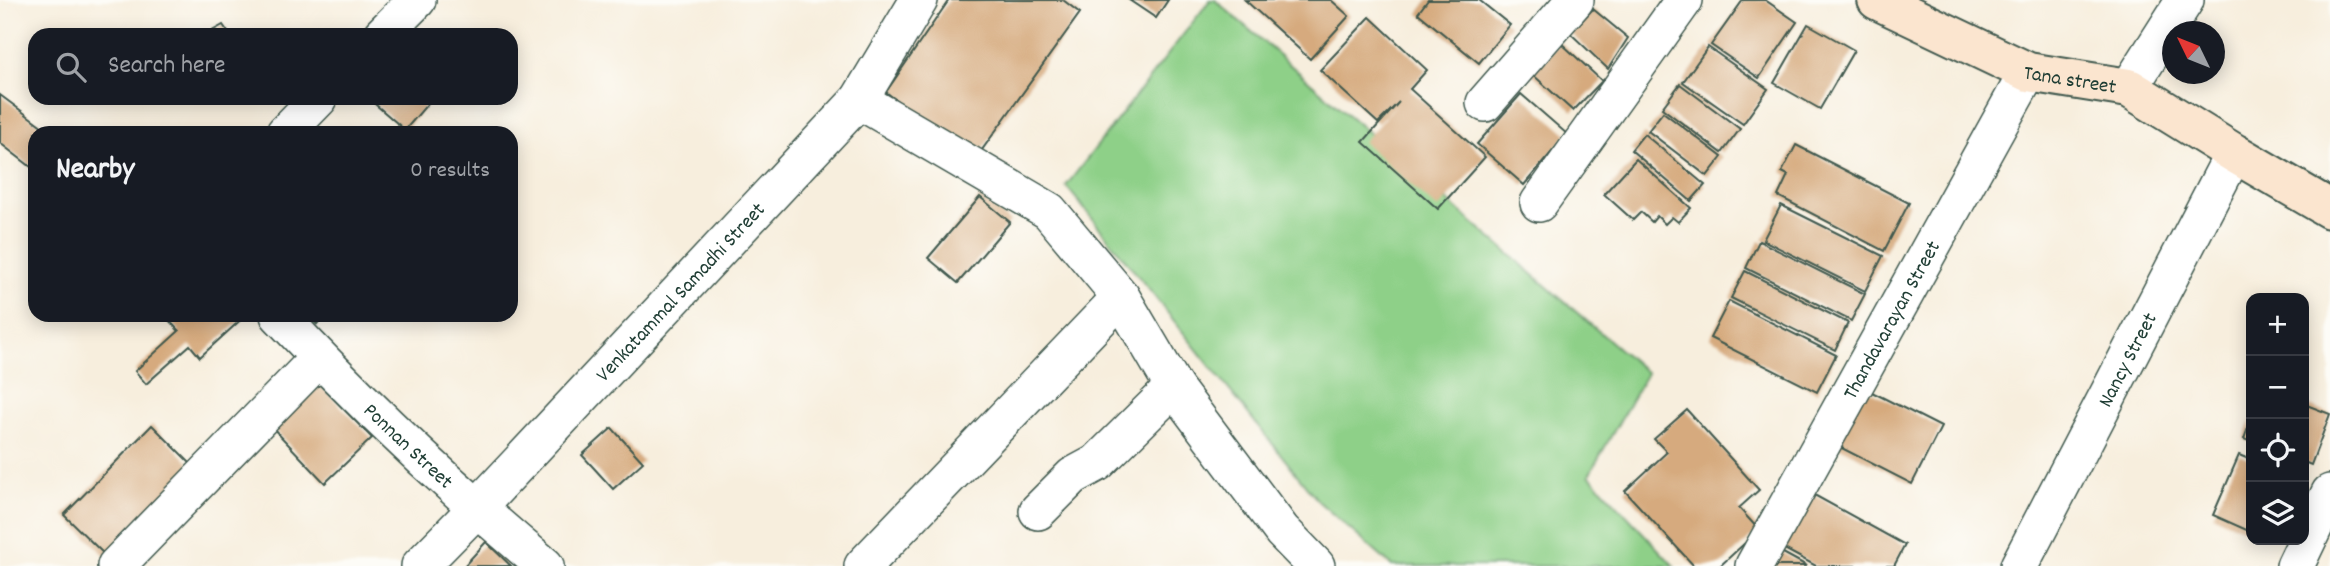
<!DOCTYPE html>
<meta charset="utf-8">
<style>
body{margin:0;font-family:Dekko,sans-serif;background:#242831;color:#f1f3f6}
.controls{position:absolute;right:21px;bottom:21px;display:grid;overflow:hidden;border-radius:14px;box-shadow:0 4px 18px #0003}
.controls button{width:63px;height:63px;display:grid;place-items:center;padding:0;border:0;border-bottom:2px solid #363941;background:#171b24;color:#f1f3f6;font:35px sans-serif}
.compass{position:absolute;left:2162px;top:21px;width:63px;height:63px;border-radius:50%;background:#171b24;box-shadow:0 4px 18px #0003;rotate:313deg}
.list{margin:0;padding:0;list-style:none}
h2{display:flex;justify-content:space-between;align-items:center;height:91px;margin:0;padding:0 28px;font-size:30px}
h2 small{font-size:23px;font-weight:400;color:#9ea1a6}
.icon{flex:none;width:38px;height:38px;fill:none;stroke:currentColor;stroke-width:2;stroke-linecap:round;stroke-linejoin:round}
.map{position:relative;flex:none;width:2330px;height:566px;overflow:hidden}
.search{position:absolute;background:#171b24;box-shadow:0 4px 18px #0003;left:28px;top:28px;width:490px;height:77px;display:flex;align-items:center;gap:18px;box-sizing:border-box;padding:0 24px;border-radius:21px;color:#9ea1a6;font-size:26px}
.panel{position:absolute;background:#171b24;box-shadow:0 4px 18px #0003;left:28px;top:126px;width:490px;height:196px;border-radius:21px}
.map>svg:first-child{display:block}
</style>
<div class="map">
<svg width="2330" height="566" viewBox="0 0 2330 566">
<rect width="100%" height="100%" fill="#fdfcf7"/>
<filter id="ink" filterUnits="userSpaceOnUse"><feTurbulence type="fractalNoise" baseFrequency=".0143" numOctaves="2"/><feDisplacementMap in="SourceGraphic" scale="14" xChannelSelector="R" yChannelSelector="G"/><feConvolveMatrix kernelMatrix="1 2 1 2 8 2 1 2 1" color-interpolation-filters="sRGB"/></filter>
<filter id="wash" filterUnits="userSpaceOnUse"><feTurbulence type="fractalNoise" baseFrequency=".00686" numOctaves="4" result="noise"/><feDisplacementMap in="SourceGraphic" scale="28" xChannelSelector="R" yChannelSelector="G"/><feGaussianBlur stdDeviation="1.57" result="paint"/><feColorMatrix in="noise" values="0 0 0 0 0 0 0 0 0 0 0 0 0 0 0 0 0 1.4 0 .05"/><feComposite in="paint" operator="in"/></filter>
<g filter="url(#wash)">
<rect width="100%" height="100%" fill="#f7eedd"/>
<!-- green -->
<path fill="#8ed088" stroke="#56865e" stroke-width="2" d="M1210,0H1215L1647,373L1589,475L1674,566H1392L1319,502L1066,186Z"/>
<g id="blocks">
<!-- building -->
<g fill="#d6aa7e">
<path d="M949,0H1063L1080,13L974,161L886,92Z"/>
<path d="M1129,0H1168L1156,18Z"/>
<path d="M1245,0H1331L1349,16L1310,59Z"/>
<path d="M1428,0H1479L1510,25L1479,63L1418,13Z"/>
<path d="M1743,0H1765L1797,22L1759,78L1711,45Z"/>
<path d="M1593,9L1628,38L1608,69L1570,33Z"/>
<path d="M1370,17L1427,70L1410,89L1485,157L1438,209L1363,142L1399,102L1378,123L1320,70Z"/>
<path d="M1808,24L1854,50L1820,109L1774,83Z"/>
<path d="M223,25L230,35H205Z"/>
<path d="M1560,42L1602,81L1573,111L1531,73Z"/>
<path d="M1708,47L1768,89L1743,124L1683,82Z"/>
<path d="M1680,84L1740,129L1722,153L1662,108Z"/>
<path d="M1521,94L1567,134L1524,185L1477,144Z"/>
<path d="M0,95L51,133H35V170L0,143Z"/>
<path d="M368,98H424L429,102L405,130Z"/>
<path d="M1663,112L1722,157L1707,176L1648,131Z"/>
<path d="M1644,134L1705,185L1691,201L1631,150Z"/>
<path d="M1796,145L1909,203L1884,251L1778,196L1788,175L1782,172Z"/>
<path d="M1636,159L1691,208L1678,222L1672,217L1665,224L1657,216L1652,222L1641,212L1633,220L1604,194Z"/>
<path d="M980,197L1010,222L958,283L928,258Z"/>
<path d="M1781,205L1883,256L1865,291L1763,240Z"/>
<path d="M1759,241L1865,294L1851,321L1746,268Z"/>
<path d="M1745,271L1848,323L1835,350L1731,298Z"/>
<path d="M1729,301L1836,355L1817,392L1710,338Z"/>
<path d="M164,315H246L200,357L190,345L146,384L135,371L179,331Z"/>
<path d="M307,315H325L317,324Z"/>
<path d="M315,380L372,438L325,483L269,424Z"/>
<path d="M1856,384L1941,427L1912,484L1826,440Z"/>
<path d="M2304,404L2330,414L2311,465L2304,462Z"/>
<path d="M1687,410L1759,490L1739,508L1759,530L1720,566H1694L1625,491L1667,452L1654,439Z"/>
<path d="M2251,420V442L2244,439Z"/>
<path d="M152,425L195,468L107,557L64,515Z"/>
<path d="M612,428L643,462L613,489L582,455Z"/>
<path d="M2239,455L2251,460V532L2213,515Z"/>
<path d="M1807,491L1905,545L1894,566H1816L1777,545Z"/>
<path d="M486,542L511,566H464Z"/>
<path d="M1772,547L1807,566H1762Z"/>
</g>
</g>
</g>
<g filter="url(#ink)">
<use href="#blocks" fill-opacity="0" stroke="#3f584d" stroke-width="2"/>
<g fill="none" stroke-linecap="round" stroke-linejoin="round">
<defs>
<g id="street">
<path d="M382,35L417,0"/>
<path d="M2129,88L2185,0"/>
<path d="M859,100L1049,211L1121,297L1174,387L1282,531L1316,566"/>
<path d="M1485,103L1575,0"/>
<path d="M285,133L319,98"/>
<path d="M1539,203L1684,0"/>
<path id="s1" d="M279,315C362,404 451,488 545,566"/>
<path d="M1038,511L1073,476L1097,463L1174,387"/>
<path d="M116,566L319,358"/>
<path id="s2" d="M420,566L476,509L859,100L919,0"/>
<path d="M863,566L1121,297"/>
<path id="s3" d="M1754,566L2028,72"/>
<path id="s4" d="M2019,566L2234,153"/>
<path d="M2295,566L2330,493"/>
</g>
<g id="secondary">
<path id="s5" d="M1877,0L2028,72L2129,88L2234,153L2330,209"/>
</g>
</defs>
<!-- street casing -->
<use href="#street" stroke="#3f584d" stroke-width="40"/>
<!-- secondary casing -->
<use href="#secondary" stroke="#3f584d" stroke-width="42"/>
<!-- street -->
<use href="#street" stroke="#fff" stroke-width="37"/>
<!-- secondary -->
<use href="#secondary" stroke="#fbe5cf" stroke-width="38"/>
</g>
</g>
<g text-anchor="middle" stroke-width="7" stroke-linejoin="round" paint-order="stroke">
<!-- street labels -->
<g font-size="21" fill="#1f3d34" stroke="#fdfcf7">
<text dy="7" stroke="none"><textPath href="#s5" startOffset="210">Tana street</textPath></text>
<text dy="7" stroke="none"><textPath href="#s2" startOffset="378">Venkatammal Samadhi Street</textPath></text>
<text dy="7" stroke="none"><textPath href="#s3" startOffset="282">Thandavarayan Street</textPath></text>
<text dy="7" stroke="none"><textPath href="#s4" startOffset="233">Nancy Street</textPath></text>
<text dy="7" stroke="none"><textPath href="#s1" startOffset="184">Ponnan Street</textPath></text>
</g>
</g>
</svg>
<div class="controls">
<button>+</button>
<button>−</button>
<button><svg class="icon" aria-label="locate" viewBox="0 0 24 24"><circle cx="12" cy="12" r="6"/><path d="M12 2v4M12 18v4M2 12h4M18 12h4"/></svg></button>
<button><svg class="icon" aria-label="layers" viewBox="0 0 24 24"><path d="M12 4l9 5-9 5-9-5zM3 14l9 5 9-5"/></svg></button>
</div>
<svg class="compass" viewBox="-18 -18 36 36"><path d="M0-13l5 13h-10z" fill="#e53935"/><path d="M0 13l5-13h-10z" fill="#9ea1a6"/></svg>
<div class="search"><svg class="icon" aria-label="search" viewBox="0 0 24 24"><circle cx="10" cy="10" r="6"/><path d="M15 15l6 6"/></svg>Search here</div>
<section class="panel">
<h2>Nearby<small>0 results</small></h2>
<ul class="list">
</ul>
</section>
</div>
